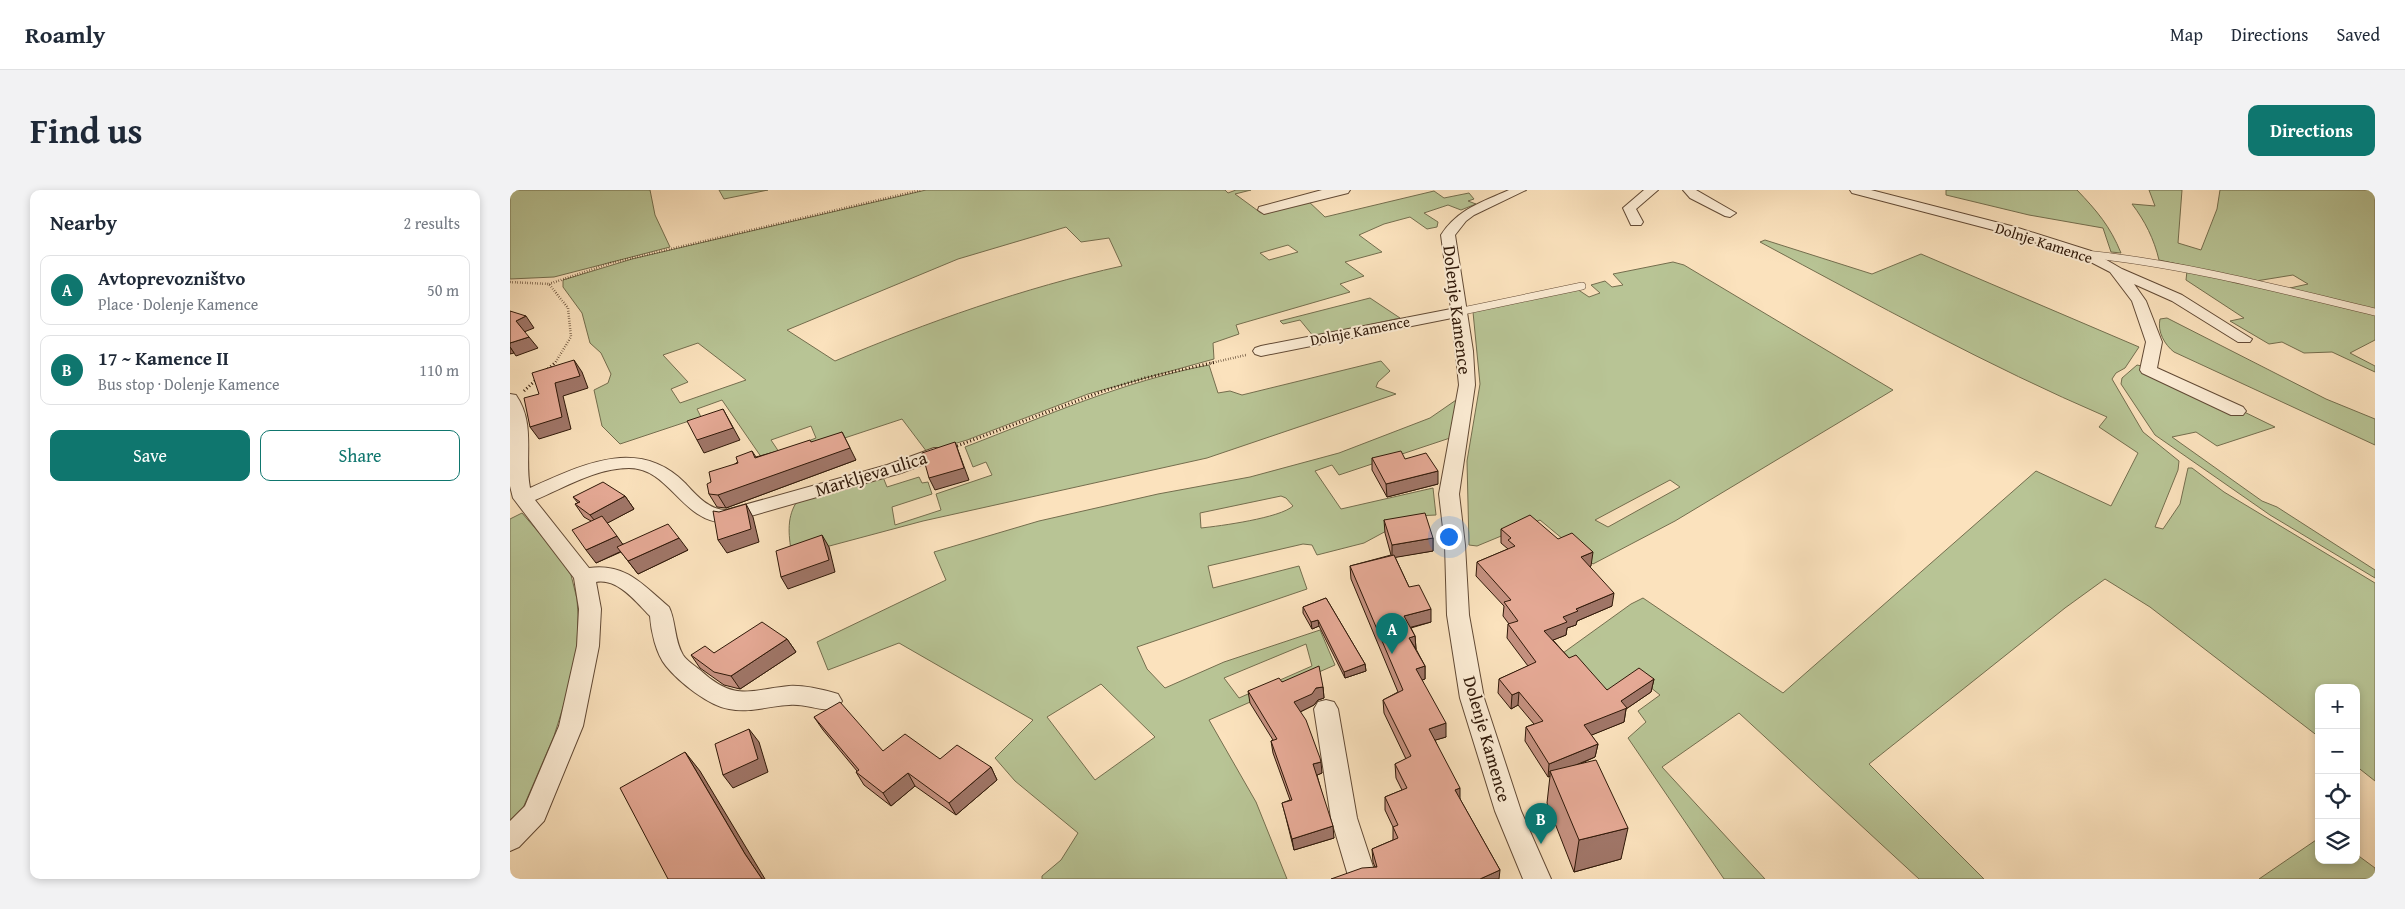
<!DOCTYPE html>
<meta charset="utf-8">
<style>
body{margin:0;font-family:"Gentium Book Plus",serif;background:#f2f2f3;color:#1f2937}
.controls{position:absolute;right:15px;bottom:15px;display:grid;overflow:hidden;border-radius:10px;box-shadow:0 2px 8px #0003}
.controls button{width:45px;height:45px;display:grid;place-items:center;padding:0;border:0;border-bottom:1px solid #e0e1e3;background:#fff;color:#1f2937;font:25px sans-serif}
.you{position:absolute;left:938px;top:346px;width:18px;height:18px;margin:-12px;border:4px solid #fff;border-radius:50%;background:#1a73e8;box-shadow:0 0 0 8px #1a73e833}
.badge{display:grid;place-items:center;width:32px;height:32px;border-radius:50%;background:#0f766e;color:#fff;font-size:16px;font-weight:700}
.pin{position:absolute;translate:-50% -41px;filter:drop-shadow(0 1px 2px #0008)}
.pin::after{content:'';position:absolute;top:26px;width:18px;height:15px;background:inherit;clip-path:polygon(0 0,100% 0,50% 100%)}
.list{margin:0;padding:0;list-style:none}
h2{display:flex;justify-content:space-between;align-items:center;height:65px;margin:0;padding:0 20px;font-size:21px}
h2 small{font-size:16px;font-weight:400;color:#747a83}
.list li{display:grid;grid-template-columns:32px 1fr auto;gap:15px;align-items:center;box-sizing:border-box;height:70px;margin:0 10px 10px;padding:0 10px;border:1px solid #e0e1e3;border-radius:10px}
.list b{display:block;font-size:19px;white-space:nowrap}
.list p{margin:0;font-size:16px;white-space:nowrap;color:#747a83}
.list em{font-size:16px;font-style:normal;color:#747a83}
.actions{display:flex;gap:10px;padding:15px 20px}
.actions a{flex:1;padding:11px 0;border:1px solid #0f766e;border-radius:10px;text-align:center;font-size:18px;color:#0f766e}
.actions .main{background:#0f766e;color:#fff}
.icon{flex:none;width:28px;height:28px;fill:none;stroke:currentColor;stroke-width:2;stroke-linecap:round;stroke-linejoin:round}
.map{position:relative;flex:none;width:1865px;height:689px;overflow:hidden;border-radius:10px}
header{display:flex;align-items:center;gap:30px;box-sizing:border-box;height:70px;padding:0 25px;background:#fff;border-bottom:1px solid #e0e1e3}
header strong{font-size:24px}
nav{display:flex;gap:28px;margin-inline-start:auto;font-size:18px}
.intro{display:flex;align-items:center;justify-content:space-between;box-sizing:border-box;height:120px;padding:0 30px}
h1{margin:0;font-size:35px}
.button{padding:12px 22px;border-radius:10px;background:#0f766e;color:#fff;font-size:18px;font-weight:700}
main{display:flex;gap:30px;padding:0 30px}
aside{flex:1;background:#fff;border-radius:10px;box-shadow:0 2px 8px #0003}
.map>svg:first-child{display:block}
</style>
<header>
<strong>Roamly</strong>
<nav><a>Map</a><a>Directions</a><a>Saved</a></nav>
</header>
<div class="intro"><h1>Find us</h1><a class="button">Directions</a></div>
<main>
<aside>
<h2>Nearby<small>2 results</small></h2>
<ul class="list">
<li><span class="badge">A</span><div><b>Avtoprevozništvo</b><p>Place · Dolenje Kamence</p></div><em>50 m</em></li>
<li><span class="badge">B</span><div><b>17 ~ Kamence II</b><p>Bus stop · Dolenje Kamence</p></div><em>110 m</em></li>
</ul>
<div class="actions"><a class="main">Save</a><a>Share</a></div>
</aside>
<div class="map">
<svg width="1865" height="689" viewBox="0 0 1865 689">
<rect width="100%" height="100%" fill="#fbe2bd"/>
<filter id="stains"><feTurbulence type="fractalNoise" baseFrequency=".004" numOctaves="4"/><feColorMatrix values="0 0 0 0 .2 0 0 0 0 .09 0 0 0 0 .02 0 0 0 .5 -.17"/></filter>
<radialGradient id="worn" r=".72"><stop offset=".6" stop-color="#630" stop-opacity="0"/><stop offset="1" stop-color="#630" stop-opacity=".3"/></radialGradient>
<!-- green -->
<g fill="#b8c495" stroke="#746e4e" fill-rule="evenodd">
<path d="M0,0H140L145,25L160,57L44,87L0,89Z"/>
<path d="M209,0H258L214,9Z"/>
<path d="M416,0H715L718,3L726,0H741L725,4L751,23L797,10L815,27L924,1L934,8L959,3L964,9L958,11L966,14L951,20L938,15L914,23L928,32L927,37L917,39L900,27L874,34L849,45L872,62L835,72L854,86L830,94L840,102L726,135L729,144L703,153L704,169L578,204L457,250L417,262L392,229L256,274L212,210L187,219L191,227L110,254L92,236L84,200L98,193L101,184L91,163L80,153L72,123L53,97V90L122,69ZM556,37L571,52L599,48L612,76C513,98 418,132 325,171L277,140L448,69ZM778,55L788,62L759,70L750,63ZM188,153L236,190L170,213L161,199L178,192L153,165ZM301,236L306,248L269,262L261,250Z"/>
<path d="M1436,0H1567C1587,21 1600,36 1611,63L1601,62L1593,38L1519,25L1436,5Z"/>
<path d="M1639,0H1672L1668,53L1691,60L1707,19L1710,0H1865V119L1782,100L1780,98L1798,94L1783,85L1746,91L1649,70C1644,49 1635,31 1622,14L1645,16Z"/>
<path d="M1255,50L1362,84L1411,64L1629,157L1615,178L1606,183L1602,189L1633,242L1669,271L1668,280L1645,337L1653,339L1670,314L1678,278H1682L1714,302L1865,393V591L1846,576V498H1809V547L1640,417L1595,389L1555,418L1359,574L1474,689H1409L1229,523L1152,577L1255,689H1214L1118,548L1136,532L1128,521L1150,505L1125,485L1100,503L1053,463L1121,414L1133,408L1273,503L1526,281L1601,316L1628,263L1589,237L1597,227C1478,176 1364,113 1250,52Z"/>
<path d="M1163,72L1174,75L1383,200L1165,331L1083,374L1030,330L967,356L959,355L957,271L970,194L963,122L1067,99L1079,107L1090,103L1081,95L1095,91L1102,97L1113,95L1103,84ZM1160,290L1170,297L1098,337L1085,330Z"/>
<path d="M1677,81L1865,123V150L1840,163L1865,176V182L1822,162L1794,163L1772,152L1759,154L1720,131L1734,128L1676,90Z"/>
<path d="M860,108L890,128L804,147L790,130L773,134L770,131Z"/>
<path d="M1657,128L1816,209L1865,229V255L1664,162C1655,155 1647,142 1650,129Z"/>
<path d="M871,171L880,181L868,192L866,197L886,204L697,268L413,331L282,366C279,348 276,329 286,313L373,287L377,297L409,287L412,293L418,292L422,304L382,317L385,335L431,320L426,304L482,285L476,272L463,277L455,257C536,226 614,191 699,175L708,203L720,201L732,205Z"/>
<path d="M1627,175L1646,179L1765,237L1707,256L1686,242L1662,247L1752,311L1767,317L1865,380V388L1760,325L1645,245L1611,194L1612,188Z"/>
<path d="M949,208L940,248L829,285L822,275L805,281L831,319L923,298L926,325L904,326L854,353L807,365L802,355L793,354L698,376L703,398L789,376L797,399L627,457L637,479L655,498L714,472L810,440L825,475L699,530L746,612L777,689H532V686L551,670L568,643L505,591L485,568L523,530L389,453L318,480L307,452L436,390L424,362L529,331L648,304L740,287L829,263L920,228ZM771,306L776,308L783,316C770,328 710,336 691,338L690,323ZM796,454L802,476L729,508L714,488ZM591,494L645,547L585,590L537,527Z"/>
<path d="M12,323L44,360L61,385L67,409L68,425L67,459L55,511L44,546L10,625L0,633V329Z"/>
<path d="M1809,648V670H1846V664L1865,678V689H1749Z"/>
</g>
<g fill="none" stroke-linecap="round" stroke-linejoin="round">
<defs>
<g id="service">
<path d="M1576,64C1674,74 1769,99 1865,122"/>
<path d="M948,122L1072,96"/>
</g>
<g id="minor">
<path d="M812,0H840L838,3L754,24L748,20L749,17Z"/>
<path d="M999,0H1016L964,25L956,31L945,45L963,161L965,195L949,304L955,355L959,425L974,508L1011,621L1041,689H1013L985,621L950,508L937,425L935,355L929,304L949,195L942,128L751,166L745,164L743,161L745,158L751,156L941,119L931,45C948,19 972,12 999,0Z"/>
<path d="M1134,0H1148L1126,19L1133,32L1131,35H1121L1113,18Z"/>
<path d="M1173,0H1186L1226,23L1220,27L1215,26L1180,8Z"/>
<path d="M1340,0H1361L1505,37L1581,61L1612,79L1672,105L1742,149L1740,152H1728L1662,111L1624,94L1636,111L1652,152L1647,178L1733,217L1736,221L1733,225H1721L1632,183L1630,180L1636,152L1622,111L1600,82L1571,67L1495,43L1342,3Z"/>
<path d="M0,204L6,205C26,234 14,266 20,298C72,275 128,246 175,293C186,305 199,320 216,320L377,275L424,258H436L439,262L436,266L391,283L216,333C171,332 160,278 119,278C86,278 54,298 25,310L79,378C116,373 133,395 159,417C166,431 164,450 173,465C177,471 185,476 190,480C225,512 239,500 279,496C294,495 314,500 328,504L332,511L328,518C312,523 296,513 279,515C258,516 240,523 219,519C199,516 169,492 156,476C146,464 141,441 140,426C126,412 108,388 86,392L91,419L89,456L73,536L34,631L9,657L0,661V631L15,616L49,536L67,456L69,419L64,388L3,308L0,296Z"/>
<path d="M816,510L824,512L828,519L847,628L867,689H839L821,628L804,519L808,512Z"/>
</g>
</defs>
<!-- service casing -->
<use href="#service" stroke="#624a35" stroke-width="8"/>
<!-- minor casing -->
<use href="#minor" stroke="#624a35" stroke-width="2"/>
<!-- path-far1 -->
<g stroke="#2f1808" stroke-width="2.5" stroke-dasharray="0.5 2" stroke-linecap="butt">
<path d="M0,92L39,94L58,118L61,147L45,173"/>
<path d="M39,94L101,73L411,0"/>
<path d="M701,173L736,165"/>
</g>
<!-- path -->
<g stroke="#2f1808" stroke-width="3" stroke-dasharray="1 2.5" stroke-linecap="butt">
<path d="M38,179L46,172"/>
<path d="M14,201L28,188"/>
<path d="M447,256L596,200L635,188L706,172"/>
</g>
<!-- service -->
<use href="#service" stroke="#fcecd4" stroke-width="7"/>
<!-- minor -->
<use href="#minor" fill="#fcecd4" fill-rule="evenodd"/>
</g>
<!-- wall -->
<g fill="#c59180" stroke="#2f1808">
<path d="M301,252L346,270L216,318L207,317L199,304L201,292L242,261L246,267Z"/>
<path d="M862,268L928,294L877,307L862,280Z"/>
<path d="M115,306L124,319L97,333L112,354L178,360L128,384L111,362L86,373L81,331L74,327L65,314L68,313L63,307Z"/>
<path d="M874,330L923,348V361L885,367L899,397L921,432L901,438L905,446L906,459L915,476V489L912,490L936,547L925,550L950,609L990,680L865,677L863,672L862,659L883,650V637L875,620V607L892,600L886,588L885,574L896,569L874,523L873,510L888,502L841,389L840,376L881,365L875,343Z"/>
<path d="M991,339L1081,376H1079L1102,416L1067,431L1066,435L1057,438L1056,445L1043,450L1059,468L1097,500L1144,489L1141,502L1116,519L1114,532L1081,545L1088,554L1085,567L1070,574L1111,669L1064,682L1037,613L1040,586L1038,587L1015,551L1016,537L1024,534L1008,515L1001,519L988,503L989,489L1018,476L997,448L998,434H999L993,426L994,416L966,386L967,372L998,359L991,353Z"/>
<path d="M816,408L855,474L856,481L835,488L809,436L802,439L793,423V417Z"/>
<path d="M277,449L286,462L230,499L214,495L190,478L181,465L204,463Z"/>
<path d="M772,492L813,497L814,508L808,510L804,515L790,522L812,583L807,585L824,648L784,660L775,624L772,613L780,610L763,563L761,551L763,550L740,513L738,501Z"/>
<path d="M304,527L373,561L430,569L481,577L487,590L446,625L405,596L381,616L354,595L346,582L347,581L313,540Z"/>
</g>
<!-- shaded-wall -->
<g fill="#a07668" stroke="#2f1808">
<path d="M16,126L24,138L14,142L6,131Z"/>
<path d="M19,147L28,158L6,166L0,157V153Z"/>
<path d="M0,157L4,163L0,164Z"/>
<path d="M64,170L72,182L78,198L53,206L61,239L29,249L20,237L45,193Z"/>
<path d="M213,219L230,250L194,263L187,250Z"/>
<path d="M332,242L346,270L216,318L208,305Z"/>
<path d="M445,252L459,290L425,300L419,288Z"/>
<path d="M928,281V294L877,307L876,294Z"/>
<path d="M115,306L124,319L90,337L80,325Z"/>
<path d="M236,314L243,327L249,352L217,363L208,350Z"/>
<path d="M312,345L319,357L325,382L278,399L271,387Z"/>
<path d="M107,346L116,359L86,373L76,360Z"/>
<path d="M169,348L178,360L128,384L118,371Z"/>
<path d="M923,348V361L882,368V355Z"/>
<path d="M1083,362L1081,376L1070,381L1071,367Z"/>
<path d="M1104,403L1102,416L1067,431L1066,435L1057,438L1056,445L1033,454L1034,441L1053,427L1066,419Z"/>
<path d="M921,419V432L894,439V426Z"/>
<path d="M808,430L809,436L802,439L801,432Z"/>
<path d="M905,446L906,459L899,448Z"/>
<path d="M277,449L286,462L230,499L221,486Z"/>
<path d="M855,474L856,481L835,488L834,482Z"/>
<path d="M915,476V489L907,492L906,479Z"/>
<path d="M1144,489L1141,502L1116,519L1114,532L1072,549L1074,535Z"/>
<path d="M813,497L814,508L808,510L804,515L786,524L784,512L806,498Z"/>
<path d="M1009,502L1008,515L1001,519L1002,505Z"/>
<path d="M936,533V547L919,552V539Z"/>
<path d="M239,539L249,552L258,582L223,598L213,585Z"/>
<path d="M1088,554L1085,567L1042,585L1040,581V586L1038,587L1039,574Z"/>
<path d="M175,562L190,581L255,689H252L235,664Z"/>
<path d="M811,572L812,583L805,586L803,574Z"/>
<path d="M481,577L487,590L446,625L439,613Z"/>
<path d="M398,583L405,596L381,616L373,603Z"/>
<path d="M950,598V611L945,600Z"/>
<path d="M823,636L824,648L784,660L782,649Z"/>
<path d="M1118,638L1111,669L1064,682L1069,650Z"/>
<path d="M990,680L989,689H970Z"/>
</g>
<!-- building -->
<g fill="#e5a995" stroke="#2f1808">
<path d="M0,121L16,126L6,131L19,147L0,153Z"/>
<path d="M64,170L70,186L45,193L52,227L20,237L14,208L29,204L22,183Z"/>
<path d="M213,219L223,238L187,250L177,231Z"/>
<path d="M332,242L340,258L208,305L199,304L197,294L201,292L199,282L228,273L226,267L242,261L245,268L300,250L301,252Z"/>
<path d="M445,252L454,278L419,288L412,263Z"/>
<path d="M891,261L895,269L916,263L928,281L876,294L862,268Z"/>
<path d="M93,292L115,306L80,325L65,314L70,312L63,307Z"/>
<path d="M236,314L241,339L208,350L203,321L209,322Z"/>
<path d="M915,323L923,348L882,355L874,330Z"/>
<path d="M1020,325L1048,349L1062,343L1083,362L1071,367L1104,403L1066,419L1068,421L1053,427L1057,432L1034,441L1059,468L1066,465L1097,500L1129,478L1144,489L1111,511L1117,518L1074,535L1088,554L1039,574L1016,537L1033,531L1009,502L1002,505L989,489L1026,472L998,434L1008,431L994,412L1001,410L967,372L1005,356L998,350L1001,348L991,339Z"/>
<path d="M92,326L107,346L76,360L62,340Z"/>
<path d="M158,334L169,348L118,371L107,357Z"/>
<path d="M312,345L319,370L271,387L266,361Z"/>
<path d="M884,365L899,397L909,395L921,419L894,426L905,446L899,448L915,476L906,479L936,533L919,539L950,598L945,600L990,680L970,689H821L852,678L867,677L862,659L888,648L883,637L888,635L875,607L897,598L885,574L901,566L873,510L893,500L840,376Z"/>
<path d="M816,408L855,474L834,482L808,430L801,432L793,417Z"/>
<path d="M252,432L277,449L221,486L204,482L181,465L195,456L204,463Z"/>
<path d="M809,476L813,497L806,498L802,504L784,512L796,530L810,568L811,572L803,574L823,636L782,649L772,613L782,610L761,551L767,549L738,501L769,488L772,492Z"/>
<path d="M330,512L373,561L395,544L430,569L447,555L481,577L439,613L398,583L373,603L346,582L349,580L304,527Z"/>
<path d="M239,539L248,569L213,585L205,554Z"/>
<path d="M175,562L235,664L252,689H158L110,598Z"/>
<path d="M1086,570L1118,638L1069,650L1040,581Z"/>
</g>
<g text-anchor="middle" stroke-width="4" stroke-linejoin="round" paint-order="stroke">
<!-- far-street labels -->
<g font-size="15" fill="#2f1808" stroke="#fcecd4">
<text transform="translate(1534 53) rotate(18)" y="5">Dolnje Kamence</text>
<text transform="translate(850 141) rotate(-11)" y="5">Dolnje Kamence</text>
</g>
<!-- street labels -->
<g font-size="18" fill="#2f1808" stroke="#fcecd4">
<text transform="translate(947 120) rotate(83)" y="6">Dolenje Kamence</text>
<text transform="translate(361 284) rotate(-17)" y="6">Markljeva ulica</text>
<text transform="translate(977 549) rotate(74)" y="6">Dolenje Kamence</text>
</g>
</g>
<rect width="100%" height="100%" filter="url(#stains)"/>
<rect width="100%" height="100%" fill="url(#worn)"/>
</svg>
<div class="controls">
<button>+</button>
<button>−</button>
<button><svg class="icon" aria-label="locate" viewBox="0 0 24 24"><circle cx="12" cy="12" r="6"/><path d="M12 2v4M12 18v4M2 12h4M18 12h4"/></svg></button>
<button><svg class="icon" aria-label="layers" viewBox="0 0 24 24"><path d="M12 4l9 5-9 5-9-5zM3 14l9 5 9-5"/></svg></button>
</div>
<div class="you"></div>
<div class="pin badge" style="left:882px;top:464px">A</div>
<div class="pin badge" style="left:1031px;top:654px">B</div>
</div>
</main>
